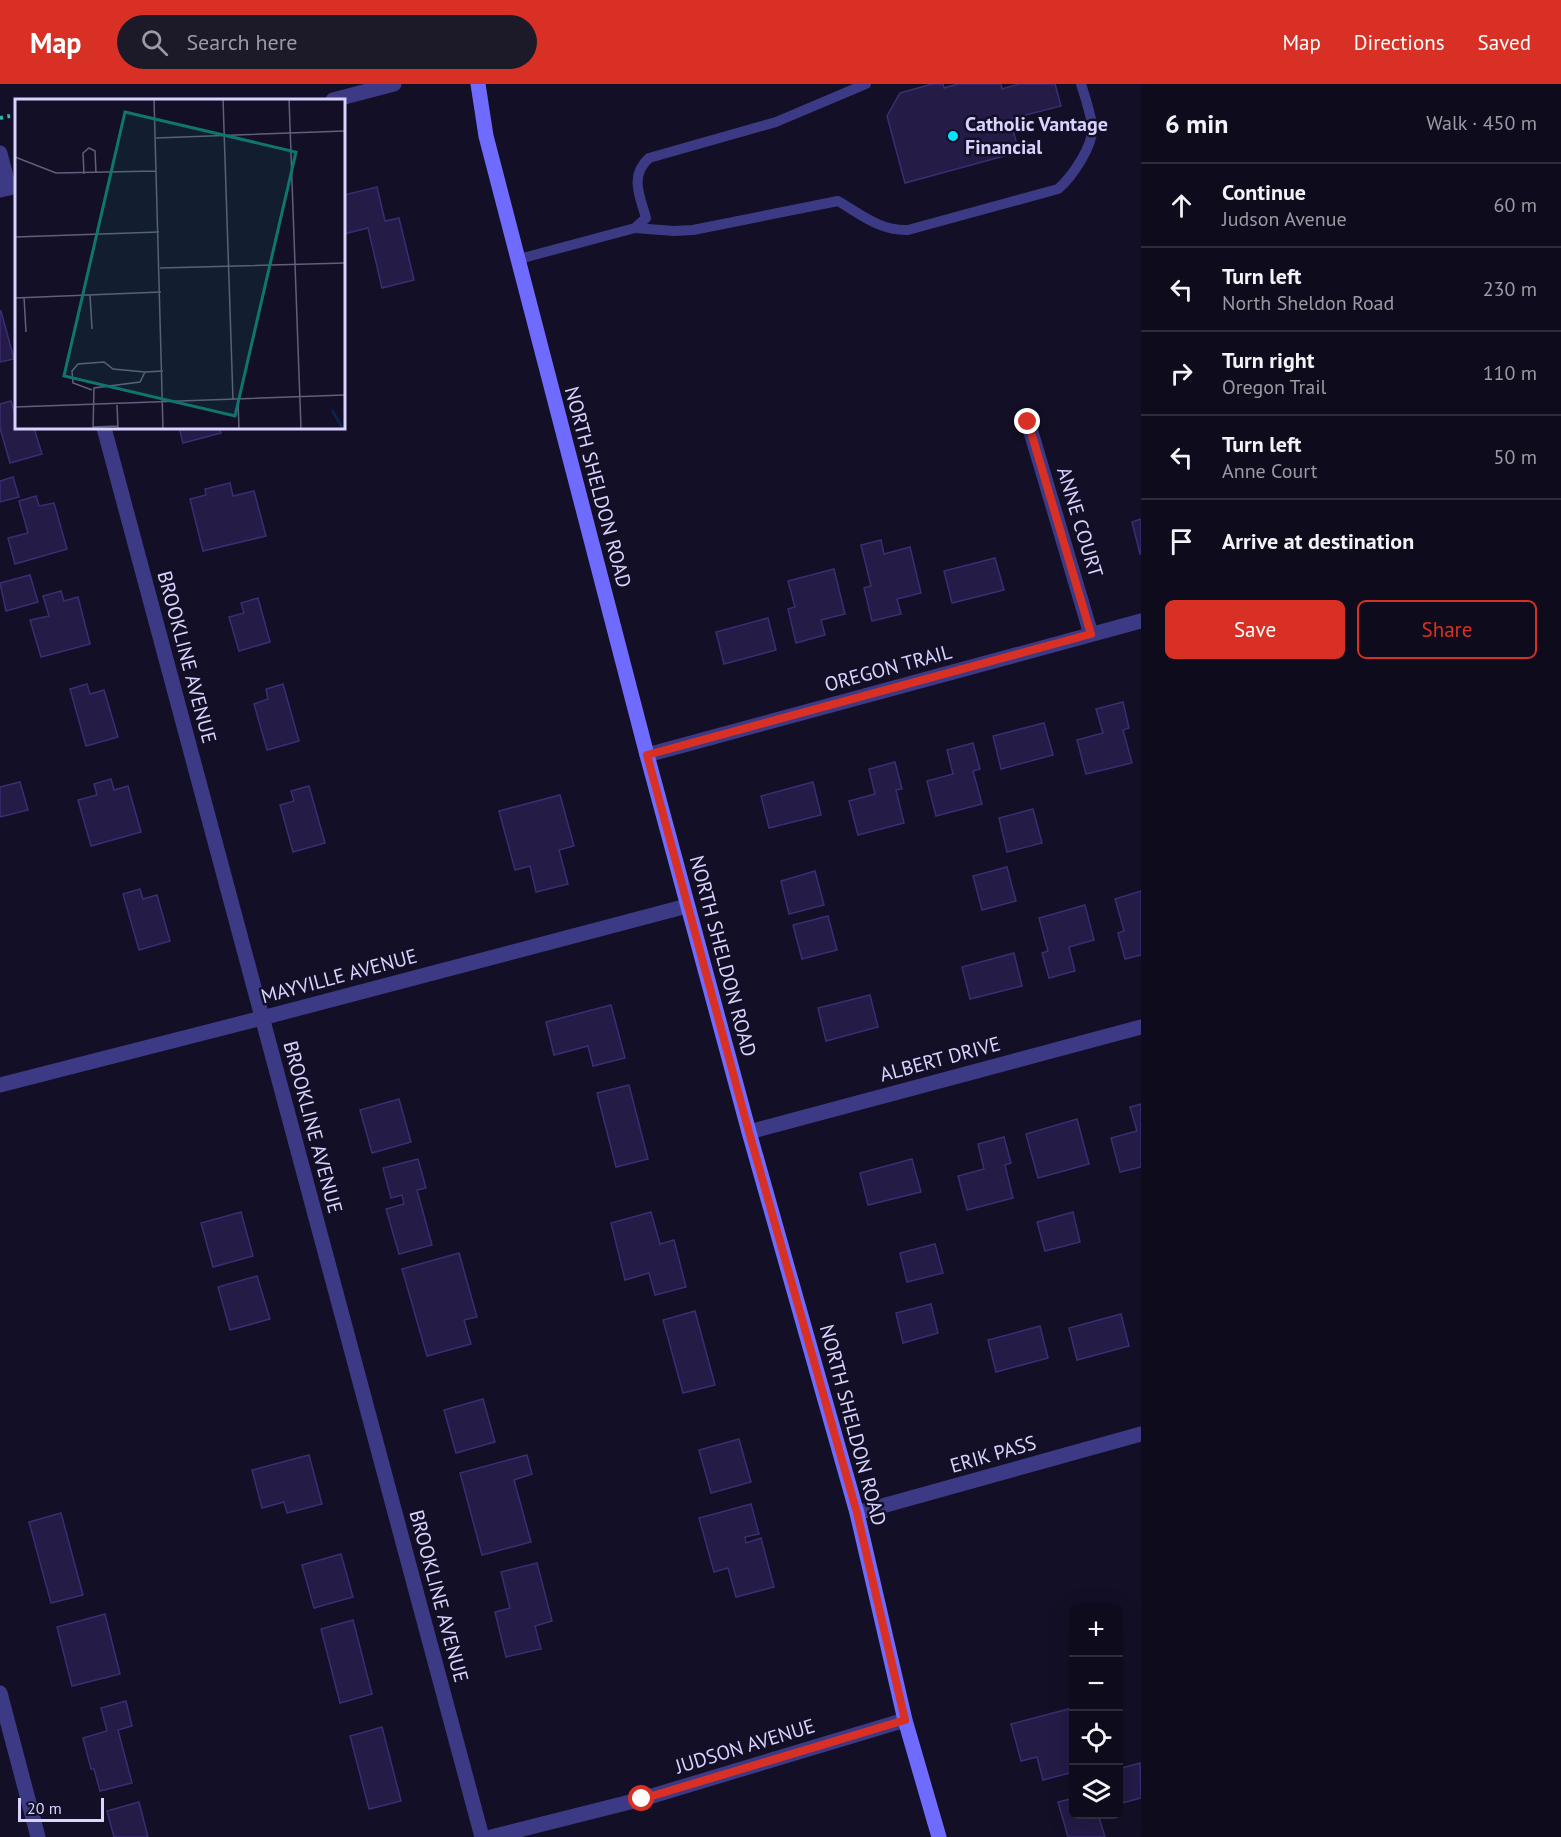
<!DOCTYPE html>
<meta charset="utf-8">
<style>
body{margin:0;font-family:"PT Sans",sans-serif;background:#1c1929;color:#f1f3f6}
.controls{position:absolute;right:18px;bottom:18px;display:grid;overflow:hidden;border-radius:9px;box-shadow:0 6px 24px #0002}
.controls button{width:54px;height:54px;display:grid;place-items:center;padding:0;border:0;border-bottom:2px solid #2e2b3b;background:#0e0b1c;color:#f1f3f6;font:30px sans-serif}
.scale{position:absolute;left:18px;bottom:15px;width:86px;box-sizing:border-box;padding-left:6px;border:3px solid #d9d4ff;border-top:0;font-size:16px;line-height:21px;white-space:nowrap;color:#d9d4ff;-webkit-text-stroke:4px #130f26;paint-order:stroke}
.stop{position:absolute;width:18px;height:18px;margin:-14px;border:4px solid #d93025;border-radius:50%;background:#fff}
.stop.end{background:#d93025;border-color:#fff;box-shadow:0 2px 6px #0008}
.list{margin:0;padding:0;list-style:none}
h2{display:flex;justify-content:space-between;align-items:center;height:78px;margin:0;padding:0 24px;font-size:26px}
h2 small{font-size:20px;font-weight:400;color:#9b9ba3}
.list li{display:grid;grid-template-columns:39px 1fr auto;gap:18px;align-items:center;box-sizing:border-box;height:84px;padding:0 24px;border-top:2px solid #2e2b3b}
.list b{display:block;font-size:22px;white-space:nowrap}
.list p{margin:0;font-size:20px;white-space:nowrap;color:#9b9ba3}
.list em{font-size:20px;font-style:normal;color:#9b9ba3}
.actions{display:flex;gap:12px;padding:18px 24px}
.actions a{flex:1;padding:14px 0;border:2px solid #d93025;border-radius:9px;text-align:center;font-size:21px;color:#d93025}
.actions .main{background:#d93025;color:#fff}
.icon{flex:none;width:33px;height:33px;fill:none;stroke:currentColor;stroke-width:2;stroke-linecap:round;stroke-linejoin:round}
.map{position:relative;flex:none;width:1141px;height:1753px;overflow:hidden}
header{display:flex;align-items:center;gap:36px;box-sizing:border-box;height:84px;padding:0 30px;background:#d93025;color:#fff}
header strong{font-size:28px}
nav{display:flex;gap:33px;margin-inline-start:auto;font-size:21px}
.search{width:420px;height:54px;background:#1c1929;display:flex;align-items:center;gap:15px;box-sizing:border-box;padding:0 21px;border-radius:33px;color:#9b9ba3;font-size:22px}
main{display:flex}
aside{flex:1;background:#0e0b1c}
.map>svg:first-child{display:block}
</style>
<header>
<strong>Map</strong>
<div class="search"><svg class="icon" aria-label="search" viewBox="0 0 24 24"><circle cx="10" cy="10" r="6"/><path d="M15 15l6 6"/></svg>Search here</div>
<nav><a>Map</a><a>Directions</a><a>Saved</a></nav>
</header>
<main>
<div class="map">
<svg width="1141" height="1753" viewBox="0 0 1141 1753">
<rect width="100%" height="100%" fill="#130f26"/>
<!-- building -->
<g fill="#241b47" stroke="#3b2d73" stroke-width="1.5">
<path d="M932,0H943L944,4L958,0H1001L1002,5L1019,0H1055L1061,22L1010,35L1019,68L905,99L887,32L900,9Z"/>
<path d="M377,103L385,137L399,134L414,196L382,204L368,144L344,150V111Z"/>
<path d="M1,227L14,275L0,278V228Z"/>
<path d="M11,317L14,327L16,326V344H34L42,370L10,379L0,344V320Z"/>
<path d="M179,344H219L221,349L183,359Z"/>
<path d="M13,393L19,413L0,418V397Z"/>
<path d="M230,399L233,412L254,407L266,452L203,467L190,415L206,411L205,405Z"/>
<path d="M36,412L39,422L54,419L67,465L15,480L8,454L28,449L19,417Z"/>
<path d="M1141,435V470H1140L1132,438Z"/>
<path d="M881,456L884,470L910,463L921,509L897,515L901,530L872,537L864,504L871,502L861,461Z"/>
<path d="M995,474L1004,506L952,519L944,487Z"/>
<path d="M834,485L845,530L821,536L825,551L796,559L788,525L795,523L788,497Z"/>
<path d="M30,491L38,518L6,527L0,499Z"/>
<path d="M61,507L64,517L78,513L90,560L41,573L30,536L49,532L43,512Z"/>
<path d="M258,514L270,558L239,567L229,533L244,529L241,519Z"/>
<path d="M768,534L776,566L724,580L716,548Z"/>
<path d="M87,600L90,610L104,606L118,653L86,662L70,605Z"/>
<path d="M283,600L299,657L267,666L254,620L268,615L266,605Z"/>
<path d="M1123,618L1129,644L1123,646L1132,679L1086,690L1077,656L1103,649L1096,625Z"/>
<path d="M1044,639L1053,671L1001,685L993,652Z"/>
<path d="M973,659L980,685L973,687L982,720L936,732L927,697L953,690L947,666Z"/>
<path d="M895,678L902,705L896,706L904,739L858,751L849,717L875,710L869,685Z"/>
<path d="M111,695L114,706L128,702L141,748L91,762L78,716L97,711L94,700Z"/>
<path d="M20,698L28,726L0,733V703Z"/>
<path d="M813,698L821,731L769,744L761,712Z"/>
<path d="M309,702L325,759L293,768L280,721L294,717L291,707Z"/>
<path d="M560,711L574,762L559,766L568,800L536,808L530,782L515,786L499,727Z"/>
<path d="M1033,725L1042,759L1007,768L999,734Z"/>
<path d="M1007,783L1016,817L982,826L973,792Z"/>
<path d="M815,787L824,821L789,830L781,797Z"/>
<path d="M140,805L143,815L157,811L170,857L139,866L123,810Z"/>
<path d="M1141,807V871L1125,875L1118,849L1124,847L1115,815Z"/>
<path d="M1085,821L1094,856L1069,863L1075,887L1049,894L1042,869L1048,867L1039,834Z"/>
<path d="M828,832L837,866L802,875L793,841Z"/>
<path d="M1014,869L1022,902L970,915L962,883Z"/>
<path d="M870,911L878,943L826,957L818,924Z"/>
<path d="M611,921L625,974L593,982L588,962L554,971L546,938Z"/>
<path d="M629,1001L648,1075L616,1083L597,1009Z"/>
<path d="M399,1015L411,1058L372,1069L360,1026Z"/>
<path d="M1141,1020V1083L1120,1088L1111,1054L1137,1047L1130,1023Z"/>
<path d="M1077,1035L1089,1080L1038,1094L1026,1050Z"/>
<path d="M1004,1053L1011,1079L1005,1081L1013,1114L967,1126L958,1092L984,1085L978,1060Z"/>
<path d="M418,1075L426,1104L417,1106L432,1161L399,1170L386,1125L404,1120L402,1111L391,1114L383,1084Z"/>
<path d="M912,1075L921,1108L868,1121L860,1089Z"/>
<path d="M241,1128L253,1172L213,1183L201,1139Z"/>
<path d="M651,1128L660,1160L674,1156L686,1203L655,1211L649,1189L625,1196L611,1139Z"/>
<path d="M1073,1128L1080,1158L1045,1167L1037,1138Z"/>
<path d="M935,1160L943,1189L907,1198L900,1169Z"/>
<path d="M459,1169L477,1233L464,1236L471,1260L427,1272L402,1185Z"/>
<path d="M257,1192L270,1235L230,1246L218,1203Z"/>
<path d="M931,1220L938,1249L903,1259L896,1229Z"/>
<path d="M695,1227L715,1301L683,1309L663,1236Z"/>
<path d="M1121,1230L1129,1262L1077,1276L1069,1244Z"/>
<path d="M1040,1242L1048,1274L996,1288L988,1256Z"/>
<path d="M483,1315L495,1358L456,1369L444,1326Z"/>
<path d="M739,1355L751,1398L711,1409L699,1366Z"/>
<path d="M309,1371L322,1420L287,1429L284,1418L262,1424L252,1386Z"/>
<path d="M527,1371L532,1390L514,1396L531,1458L482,1471L460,1389Z"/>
<path d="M751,1420L759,1450L745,1453L746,1459L761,1454L774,1503L736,1513L728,1484L714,1488L699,1434Z"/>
<path d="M61,1429L83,1511L51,1519L29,1438Z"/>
<path d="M341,1470L353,1513L314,1524L302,1481Z"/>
<path d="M537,1479L552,1537L535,1542L541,1565L506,1573L495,1528L510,1524L501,1488Z"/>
<path d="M105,1530L120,1590L72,1602L57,1543Z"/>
<path d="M353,1536L372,1610L340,1619L321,1545Z"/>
<path d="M126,1617L132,1642L118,1646L132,1699L100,1707L94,1685H91L83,1654L107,1647L101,1624Z"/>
<path d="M1072,1624L1074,1688L1043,1696L1037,1673L1021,1677L1011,1640Z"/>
<path d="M382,1643L401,1717L369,1725L350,1652Z"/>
<path d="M1140,1679L1141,1714L1118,1720V1685Z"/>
<path d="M1074,1714V1730H1098L1105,1753H1068L1058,1718Z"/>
<path d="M139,1718L148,1753H114L107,1727Z"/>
</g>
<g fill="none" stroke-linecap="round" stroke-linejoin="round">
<!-- path -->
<path stroke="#2fb8b0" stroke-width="4" stroke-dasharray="3 4.5" stroke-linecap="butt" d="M0,34L10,32"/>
<!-- service -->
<g stroke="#3d3a85" stroke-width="10">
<path d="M635,144L674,147L693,146L838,117C862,131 880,147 908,146L1058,105C1072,93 1095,60 1092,41C1090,27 1085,13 1081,0"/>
<path d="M519,175L635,144L646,134C640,112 629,92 649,74L776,38L866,0"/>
</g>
<!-- minor -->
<g stroke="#3d3a85" stroke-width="15">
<path d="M0,69L9,104"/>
<path d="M1028,338L1091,550"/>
<path d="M104,344L482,1753"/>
<path d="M647,671L1141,537"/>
<path d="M0,1001L262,934L687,822"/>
<path d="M749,1048L1141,943"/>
<path d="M857,1429L1141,1350"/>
<path d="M0,1609L38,1753"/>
<path d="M491,1753L642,1715L905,1636"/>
</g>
<!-- tertiary -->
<g stroke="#3d3a85" stroke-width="15">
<path d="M333,16L394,0"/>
<path d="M0,106L16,102"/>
</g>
<!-- secondary -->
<path stroke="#6f6bff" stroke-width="15" d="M478,0L486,52L647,671L749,1048L857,1429L905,1636L939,1753"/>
</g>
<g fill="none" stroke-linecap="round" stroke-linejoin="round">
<!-- route -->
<path stroke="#d93025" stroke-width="8" d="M642,1715L905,1636L857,1429L749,1048L647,671L1091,550L1028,338"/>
</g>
<!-- markers -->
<circle fill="#00e5ff" stroke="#130f26" stroke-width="2" cx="953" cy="52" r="6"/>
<g text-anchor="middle" stroke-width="5" stroke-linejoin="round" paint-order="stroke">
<!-- poi labels -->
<g font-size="20" font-weight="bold" fill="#d9d4ff" stroke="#130f26" text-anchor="start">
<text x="965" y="47">Catholic Vantage<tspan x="965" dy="23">Financial</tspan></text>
</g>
<!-- street labels -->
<g font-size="20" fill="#d9d4ff" stroke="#130f26">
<text transform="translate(598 403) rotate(75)" y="7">NORTH SHELDON ROAD</text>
<text transform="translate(1080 438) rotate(73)" y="7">ANNE COURT</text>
<text transform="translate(187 573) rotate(75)" y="7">BROOKLINE AVENUE</text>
<text transform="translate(888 584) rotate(-15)" y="7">OREGON TRAIL</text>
<text transform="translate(723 872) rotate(75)" y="7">NORTH SHELDON ROAD</text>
<text transform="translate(339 892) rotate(-15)" y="7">MAYVILLE AVENUE</text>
<text transform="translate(940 975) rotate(-15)" y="7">ALBERT DRIVE</text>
<text transform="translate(313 1043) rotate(75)" y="7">BROOKLINE AVENUE</text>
<text transform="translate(853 1341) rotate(75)" y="7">NORTH SHELDON ROAD</text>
<text transform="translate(993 1370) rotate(-16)" y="7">ERIK PASS</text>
<text transform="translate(439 1512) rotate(75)" y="7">BROOKLINE AVENUE</text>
<text transform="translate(745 1662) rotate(-17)" y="7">JUDSON AVENUE</text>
</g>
</g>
<!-- overview -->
<g transform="translate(15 15)">
<rect width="330" height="330" fill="#130f26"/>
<path fill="none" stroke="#0c2248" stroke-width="3" d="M317,311L328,330"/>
<path fill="none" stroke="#625e7d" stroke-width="1.5" d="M139,0L148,330M208,0L218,301M274,0L286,330M141,39L330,32M0,58L41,74L141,72M69,75L68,54L74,49L80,52L81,74M0,138L144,133M145,169L330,164M75,196L77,230M9,198L11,233M0,199L146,193M77,291L58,284L57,272L63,265L89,263L98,270L130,273M223,301L224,330M102,306L103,330M0,308L330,296M78,328L103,327M78,330L79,289L125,283L130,273L148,272"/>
<path fill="#0f766e" fill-opacity="0.15" stroke="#0f766e" stroke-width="3" d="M110,13L281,53L220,317L49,277Z"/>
<rect width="330" height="330" fill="none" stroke="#d9d4ff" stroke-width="3"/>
</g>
</svg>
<div class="controls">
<button>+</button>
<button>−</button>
<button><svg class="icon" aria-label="locate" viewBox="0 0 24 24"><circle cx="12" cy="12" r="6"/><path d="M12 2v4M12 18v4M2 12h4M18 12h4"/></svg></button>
<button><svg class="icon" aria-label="layers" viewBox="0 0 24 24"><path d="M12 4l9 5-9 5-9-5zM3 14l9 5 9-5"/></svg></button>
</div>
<div class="scale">20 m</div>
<div class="stop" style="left:642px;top:1715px"></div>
<div class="stop end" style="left:1028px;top:338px"></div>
</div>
<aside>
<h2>6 min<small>Walk · 450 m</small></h2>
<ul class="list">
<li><svg class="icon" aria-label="ahead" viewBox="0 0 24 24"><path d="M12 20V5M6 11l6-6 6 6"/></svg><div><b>Continue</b><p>Judson Avenue</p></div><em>60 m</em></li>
<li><svg class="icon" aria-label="left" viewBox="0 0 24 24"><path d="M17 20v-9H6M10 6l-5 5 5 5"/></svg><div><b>Turn left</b><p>North Sheldon Road</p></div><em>230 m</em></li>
<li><svg class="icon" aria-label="right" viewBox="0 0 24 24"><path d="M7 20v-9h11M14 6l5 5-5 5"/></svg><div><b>Turn right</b><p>Oregon Trail</p></div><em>110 m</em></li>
<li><svg class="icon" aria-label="left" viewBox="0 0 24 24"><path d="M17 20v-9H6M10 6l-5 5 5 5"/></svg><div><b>Turn left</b><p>Anne Court</p></div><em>50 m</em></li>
<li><svg class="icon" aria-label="arrive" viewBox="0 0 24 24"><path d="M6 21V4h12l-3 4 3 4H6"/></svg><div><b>Arrive at destination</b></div></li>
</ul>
<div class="actions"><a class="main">Save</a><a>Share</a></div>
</aside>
</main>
